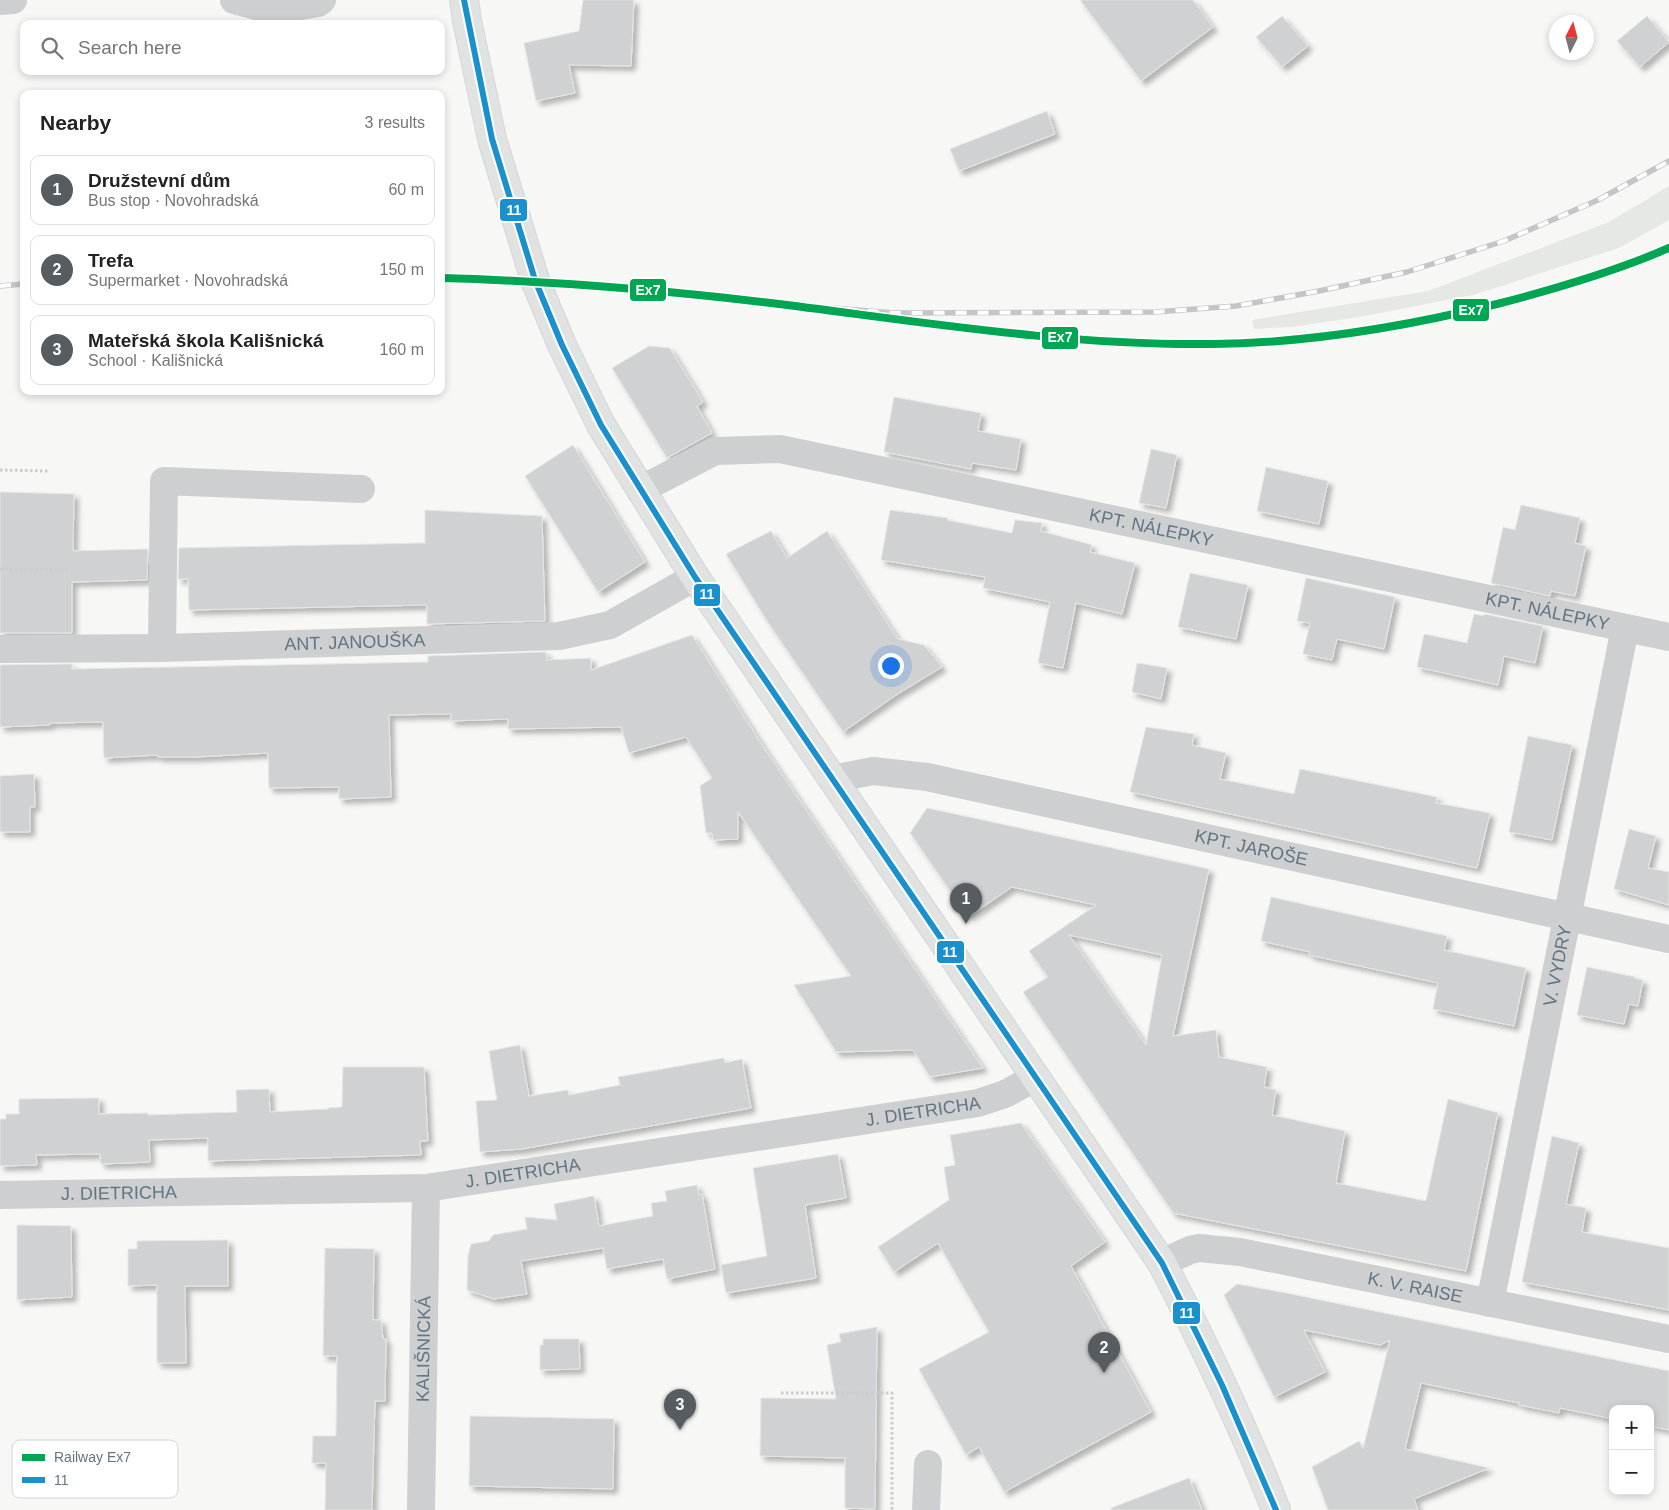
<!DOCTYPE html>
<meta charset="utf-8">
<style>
body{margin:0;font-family:Helvetica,sans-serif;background:#f6f6f6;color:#222}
.controls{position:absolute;right:15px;bottom:15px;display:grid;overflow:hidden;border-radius:10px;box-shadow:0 2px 8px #0003}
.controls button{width:45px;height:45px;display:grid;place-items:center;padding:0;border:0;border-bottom:1px solid #e0e0e0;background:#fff;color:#222;font:25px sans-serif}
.compass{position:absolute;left:1549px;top:15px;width:45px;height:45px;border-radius:50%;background:#fff;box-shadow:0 2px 8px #0003;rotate:6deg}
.you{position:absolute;left:890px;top:665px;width:18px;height:18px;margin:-12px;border:4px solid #fff;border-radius:50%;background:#1a73e8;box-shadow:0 0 0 8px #1a73e833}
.badge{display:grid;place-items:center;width:32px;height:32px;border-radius:50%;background:#565c60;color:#fff;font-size:16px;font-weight:700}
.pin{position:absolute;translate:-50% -41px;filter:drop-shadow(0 1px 2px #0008)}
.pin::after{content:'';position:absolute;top:26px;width:18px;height:15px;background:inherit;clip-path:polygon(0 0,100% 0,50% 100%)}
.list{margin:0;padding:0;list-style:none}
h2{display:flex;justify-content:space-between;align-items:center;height:65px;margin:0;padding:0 20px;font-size:21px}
h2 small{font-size:16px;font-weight:400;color:#767676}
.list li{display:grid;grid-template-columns:32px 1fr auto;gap:15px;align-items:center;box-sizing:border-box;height:70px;margin:0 10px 10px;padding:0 10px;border:1px solid #e0e0e0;border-radius:10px}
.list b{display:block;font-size:19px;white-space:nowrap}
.list p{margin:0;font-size:16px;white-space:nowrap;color:#767676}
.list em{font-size:16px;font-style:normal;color:#767676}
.icon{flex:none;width:28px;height:28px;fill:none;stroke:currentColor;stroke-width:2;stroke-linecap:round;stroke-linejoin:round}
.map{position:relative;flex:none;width:1669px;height:1510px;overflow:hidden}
.search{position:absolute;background:#fff;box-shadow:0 2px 8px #0003;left:20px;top:20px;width:425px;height:55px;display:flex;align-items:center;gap:12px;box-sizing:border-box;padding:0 18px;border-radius:10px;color:#767676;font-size:19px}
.panel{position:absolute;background:#fff;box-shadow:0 2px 8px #0003;left:20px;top:90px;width:425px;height:305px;border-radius:10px}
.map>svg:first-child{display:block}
</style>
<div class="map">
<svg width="1669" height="1510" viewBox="0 0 1669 1510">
<defs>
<filter id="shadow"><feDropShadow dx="4.5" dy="4.5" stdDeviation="2.5" flood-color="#0004"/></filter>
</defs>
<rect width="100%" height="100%" fill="#f7f7f6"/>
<!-- green -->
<path fill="#e6e9e3" d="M1669,186V220L1619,248L1473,295L1360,317L1292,327L1254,329L1252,320L1428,291L1609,222Z"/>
<!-- building -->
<g fill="#cfd1d2" stroke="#e6e6e6" fill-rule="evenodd" filter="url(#shadow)">
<path d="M583,0H634L631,66L569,65L575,93L536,101L524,43L579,31Z"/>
<path d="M1080,0H1193L1213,27L1141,81Z"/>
<path d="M1282,16L1308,46L1282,67L1256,37Z"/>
<path d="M1647,16L1669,42L1640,67L1617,41Z"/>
<path d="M1047,111L1055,134L959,171L950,149Z"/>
<path d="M649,346L670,348L703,402L697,406L712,433L667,458L612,368Z"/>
<path d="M894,397L981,413L978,431L1021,439L1016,470L972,463L971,469L884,452Z"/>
<path d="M573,445L645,562L598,592L525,476Z"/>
<path d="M1151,449L1177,455L1166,508L1139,503Z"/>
<path d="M1266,467L1328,481L1319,524L1257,511Z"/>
<path d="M0,492L74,494L73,551L148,549L147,580L72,582V633H0Z"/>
<path d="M1521,505L1580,518L1575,543L1586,546L1575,596L1551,591L1550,596L1491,583L1503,527L1515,530Z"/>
<path d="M425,510L542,516L545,621L427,624V605L189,610L188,579H178L179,548L425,543Z"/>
<path d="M890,510L948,518L947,520L1012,533L1015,520L1042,523L1041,531L1092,545L1090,552L1135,563L1122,614L1076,603L1063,668L1038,663L1050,602L983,588L985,577L881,560Z"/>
<path d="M771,531L787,558L827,531L898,639L924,645L942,667L896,695L843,732L769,624L726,554Z"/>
<path d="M1190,573L1248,585L1236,639L1178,627Z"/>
<path d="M1306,578L1395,597L1384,649L1337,639L1332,660L1303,654L1310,623L1297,621Z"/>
<path d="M1474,614L1484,616V614L1543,626L1535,663L1504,656L1498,685L1417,667L1424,634L1467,643Z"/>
<path d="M692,635L764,748L983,1068L930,1077L913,1050L836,1052L794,985L851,976L738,812V839L713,840L712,833H706L700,786L712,778L686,737L629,753L621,727L508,729V719L451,721V714L389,715L391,797L339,799V787L269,788L268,753L197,757H158V755L104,758L103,722L49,723L50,725L0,727V665L72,664V669L428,662V656L546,652L547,660L591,658V670Z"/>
<path d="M1137,663L1167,668L1161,699L1132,692Z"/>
<path d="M1146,727L1194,734L1192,745L1226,753L1220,779L1294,794L1300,769L1437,797L1436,803L1490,813L1477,868L1130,792Z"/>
<path d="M1528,736L1572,745L1552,840L1509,832Z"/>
<path d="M34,774L35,807H30V832H0V776Z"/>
<path d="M927,808L1209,869L1173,1036L1216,1030L1219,1057L1267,1067L1264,1087L1276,1090L1272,1115L1345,1131L1336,1183L1426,1201L1448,1099L1498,1113L1466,1271L1173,1213L1023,992L1048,977L1029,951L1096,905L1012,887L968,917L910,833ZM1069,935L1162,955L1146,1045Z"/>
<path d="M1629,829L1656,836L1648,868L1669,872V905L1614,889Z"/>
<path d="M1271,897L1447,936L1444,950L1526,968L1514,1026L1433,1009L1438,983L1309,955L1310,952L1261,941Z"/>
<path d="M1587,967L1635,977L1634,978L1643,980L1638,1006L1629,1004L1624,1024L1577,1015Z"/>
<path d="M520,1045L529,1096L568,1090L569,1095L620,1085L618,1077L724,1058L725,1063L742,1059L751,1108L522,1149L480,1152L476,1101L497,1100L489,1051Z"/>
<path d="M343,1067H424L428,1141H420L421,1155L208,1161V1138L149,1140L150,1162L101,1164L100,1154L36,1155L37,1165L0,1166V1119H6V1114H19V1099L99,1098V1114L148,1113V1115L237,1112L236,1090L269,1089L270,1112L328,1109V1108L342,1107Z"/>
<path d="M1021,1123L1105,1242L1071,1266L1151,1412L1004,1492L979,1447L966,1455L919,1369L989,1332L938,1243L894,1272L878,1247L949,1200L944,1167L955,1165L950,1135Z"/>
<path d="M1552,1136L1579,1143L1566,1204L1586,1208L1582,1232L1669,1248V1310L1522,1282Z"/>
<path d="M838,1154L846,1198L805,1205L816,1278L726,1293L721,1265L767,1256L753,1168Z"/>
<path d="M697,1185L699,1195L702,1194L715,1269L667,1279L663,1259L607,1269L603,1248L521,1261L527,1294L494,1299L467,1290L468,1256L471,1244L489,1241L493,1235L527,1229L525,1217L557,1220L554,1204L594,1196L599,1226L653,1216L651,1203L667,1201L665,1191Z"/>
<path d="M17,1225L71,1226L72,1297L17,1300Z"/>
<path d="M228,1240V1286H185L186,1363H157V1285L128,1286V1249H137V1241Z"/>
<path d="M325,1248L374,1249L373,1320H381L383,1339H386L385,1401H375L372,1510H325L326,1463H312L313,1436H336L337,1356H323Z"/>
<path d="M1237,1284L1286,1293L1669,1371V1430L1650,1426V1409H1613V1419L1560,1408L1559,1413L1519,1405V1403L1421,1383L1405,1449L1489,1468L1414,1499L1418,1510H1328L1312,1467L1359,1441L1363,1449L1390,1340L1380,1345L1304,1330L1325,1372L1274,1397L1224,1295Z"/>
<path d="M877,1327L875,1509L845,1508V1458L760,1456L761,1398L836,1399L827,1345L841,1342L839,1334Z"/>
<path d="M543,1339H579L580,1369L540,1370V1345H543Z"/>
<path d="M470,1416L614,1419L613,1489L469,1486Z"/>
<path d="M1189,1478L1202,1510H1111V1508Z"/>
</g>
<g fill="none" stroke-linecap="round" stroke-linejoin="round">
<defs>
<path id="major" d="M464,0L467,21L492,139L535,280L562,345L601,425L695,577L1162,1263C1204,1344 1243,1425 1276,1510"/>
</defs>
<!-- major casing -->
<use href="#major" stroke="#d4d5d6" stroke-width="30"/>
<!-- path -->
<g stroke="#cbcccc" stroke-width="3" stroke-dasharray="2.5 2.5" stroke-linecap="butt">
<path d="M0,470L48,471"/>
<path d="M0,569L67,570"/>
<path d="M781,1393H892V1510"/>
<path d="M860,1509V1510"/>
</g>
<!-- minor -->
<g stroke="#cdcfd0" stroke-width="28">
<path d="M234,0L274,11L318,3L322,0"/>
<path d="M0,1L13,0"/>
<path id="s1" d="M640,490L715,451L780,449L1669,637"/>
<path d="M162,648L164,481L361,489"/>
<path id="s2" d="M0,649L162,648L559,636L610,625L695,577"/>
<path id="s3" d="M832,779L873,771L927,777L1669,939"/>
<path id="s4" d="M0,1195L426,1188L978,1103L1005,1094L1036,1077"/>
<path id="s5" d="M1162,1263L1190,1250L1199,1248L1240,1252L1669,1339"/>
<path id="s6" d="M1490,1303L1625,628"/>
<path id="s7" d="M421,1510L426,1188"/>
<path d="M926,1510L928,1464"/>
</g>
<!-- major -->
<use href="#major" stroke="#e1e2e2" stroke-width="28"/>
<defs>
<g id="rail">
<path d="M0,286L24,284"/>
<path d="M758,302L894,313L1155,312L1236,306L1319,291L1407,272L1504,241L1598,200L1669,161"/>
</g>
</defs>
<!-- rail casing -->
<use href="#rail" stroke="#c3c5c6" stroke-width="5.5"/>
<!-- rail -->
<use href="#rail" stroke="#fff" stroke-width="4" stroke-dasharray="11" stroke-linecap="butt"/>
<defs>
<path id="bus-1" d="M464,0L492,139L535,280L562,345L601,425L695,577L1162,1263L1222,1385L1276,1510"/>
</defs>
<!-- bus-1 casing -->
<use href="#bus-1" stroke="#fff" stroke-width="10"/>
<!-- bus-1 -->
<use href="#bus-1" stroke="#1a91cc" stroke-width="6"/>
<defs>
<path id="rail-1" d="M441,278C552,281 661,290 771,303C917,321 1065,346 1213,344C1308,343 1404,327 1497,304C1555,289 1614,272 1669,248"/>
</defs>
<!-- rail-1 casing -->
<use href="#rail-1" stroke="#fff" stroke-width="11"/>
<!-- rail-1 -->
<use href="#rail-1" stroke="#00a651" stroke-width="8"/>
</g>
<g text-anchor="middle" stroke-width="5" stroke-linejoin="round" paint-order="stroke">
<!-- street labels -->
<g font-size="18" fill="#617582" stroke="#fff">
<text dy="6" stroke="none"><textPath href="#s1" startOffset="529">KPT. NÁLEPKY</textPath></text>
<text dy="6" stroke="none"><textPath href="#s1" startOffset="934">KPT. NÁLEPKY</textPath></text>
<text dy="6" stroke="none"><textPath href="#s2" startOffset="355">ANT. JANOUŠKA</textPath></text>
<text dy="6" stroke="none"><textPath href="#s3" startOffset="428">KPT. JAROŠE</textPath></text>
<text dy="6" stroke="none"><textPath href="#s6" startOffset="344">V. VYDRY</textPath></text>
<text dy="6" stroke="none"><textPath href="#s4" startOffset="929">J. DIETRICHA</textPath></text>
<text dy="6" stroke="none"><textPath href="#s4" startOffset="524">J. DIETRICHA</textPath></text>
<text dy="6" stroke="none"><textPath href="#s4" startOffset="119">J. DIETRICHA</textPath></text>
<text dy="6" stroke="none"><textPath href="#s5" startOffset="260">K. V. RAISE</textPath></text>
<text dy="6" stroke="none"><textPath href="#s7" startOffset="161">KALIŠNICKÁ</textPath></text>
</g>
</g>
<!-- legend -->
<rect x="12" y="1440" width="166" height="58" rx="8" fill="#fff" stroke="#d0d6da" stroke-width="1"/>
<rect x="22" y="1454" width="23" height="7" fill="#00a651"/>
<rect x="22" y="1477" width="23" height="6" fill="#1a91cc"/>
<g font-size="14" fill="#617582">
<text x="54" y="1462">Railway Ex7</text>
<text x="54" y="1485">11</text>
</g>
<g stroke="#fff" stroke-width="2">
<rect x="499" y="198" width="29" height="24" rx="5" fill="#1a91cc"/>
<rect x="629" y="278" width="38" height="24" rx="5" fill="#00a651"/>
<rect x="1452" y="298" width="38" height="24" rx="5" fill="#00a651"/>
<rect x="1041" y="326" width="38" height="24" rx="5" fill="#00a651"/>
<rect x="693" y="583" width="28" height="24" rx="5" fill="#1a91cc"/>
<rect x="936" y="940" width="29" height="24" rx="5" fill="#1a91cc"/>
<rect x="1172" y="1301" width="29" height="24" rx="5" fill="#1a91cc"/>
</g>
<g font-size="14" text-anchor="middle" font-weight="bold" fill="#fff">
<text x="514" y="215">11</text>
<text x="648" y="295">Ex7</text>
<text x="1471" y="315">Ex7</text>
<text x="1060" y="342">Ex7</text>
<text x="707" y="599">11</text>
<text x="950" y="957">11</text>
<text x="1187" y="1318">11</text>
</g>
</svg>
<div class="controls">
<button>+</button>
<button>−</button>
</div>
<svg class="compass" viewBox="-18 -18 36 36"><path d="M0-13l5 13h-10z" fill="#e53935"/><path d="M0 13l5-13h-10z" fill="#767676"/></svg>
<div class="you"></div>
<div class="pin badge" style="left:966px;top:924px">1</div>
<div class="pin badge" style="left:1104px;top:1373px">2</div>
<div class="pin badge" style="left:680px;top:1430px">3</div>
<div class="search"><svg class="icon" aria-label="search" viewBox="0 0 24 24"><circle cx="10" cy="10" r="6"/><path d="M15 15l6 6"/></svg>Search here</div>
<section class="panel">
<h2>Nearby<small>3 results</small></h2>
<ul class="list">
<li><span class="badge">1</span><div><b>Družstevní dům</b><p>Bus stop · Novohradská</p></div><em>60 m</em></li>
<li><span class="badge">2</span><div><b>Trefa</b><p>Supermarket · Novohradská</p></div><em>150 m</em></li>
<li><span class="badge">3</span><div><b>Mateřská škola Kališnická</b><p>School · Kališnická</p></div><em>160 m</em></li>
</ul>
</section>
</div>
